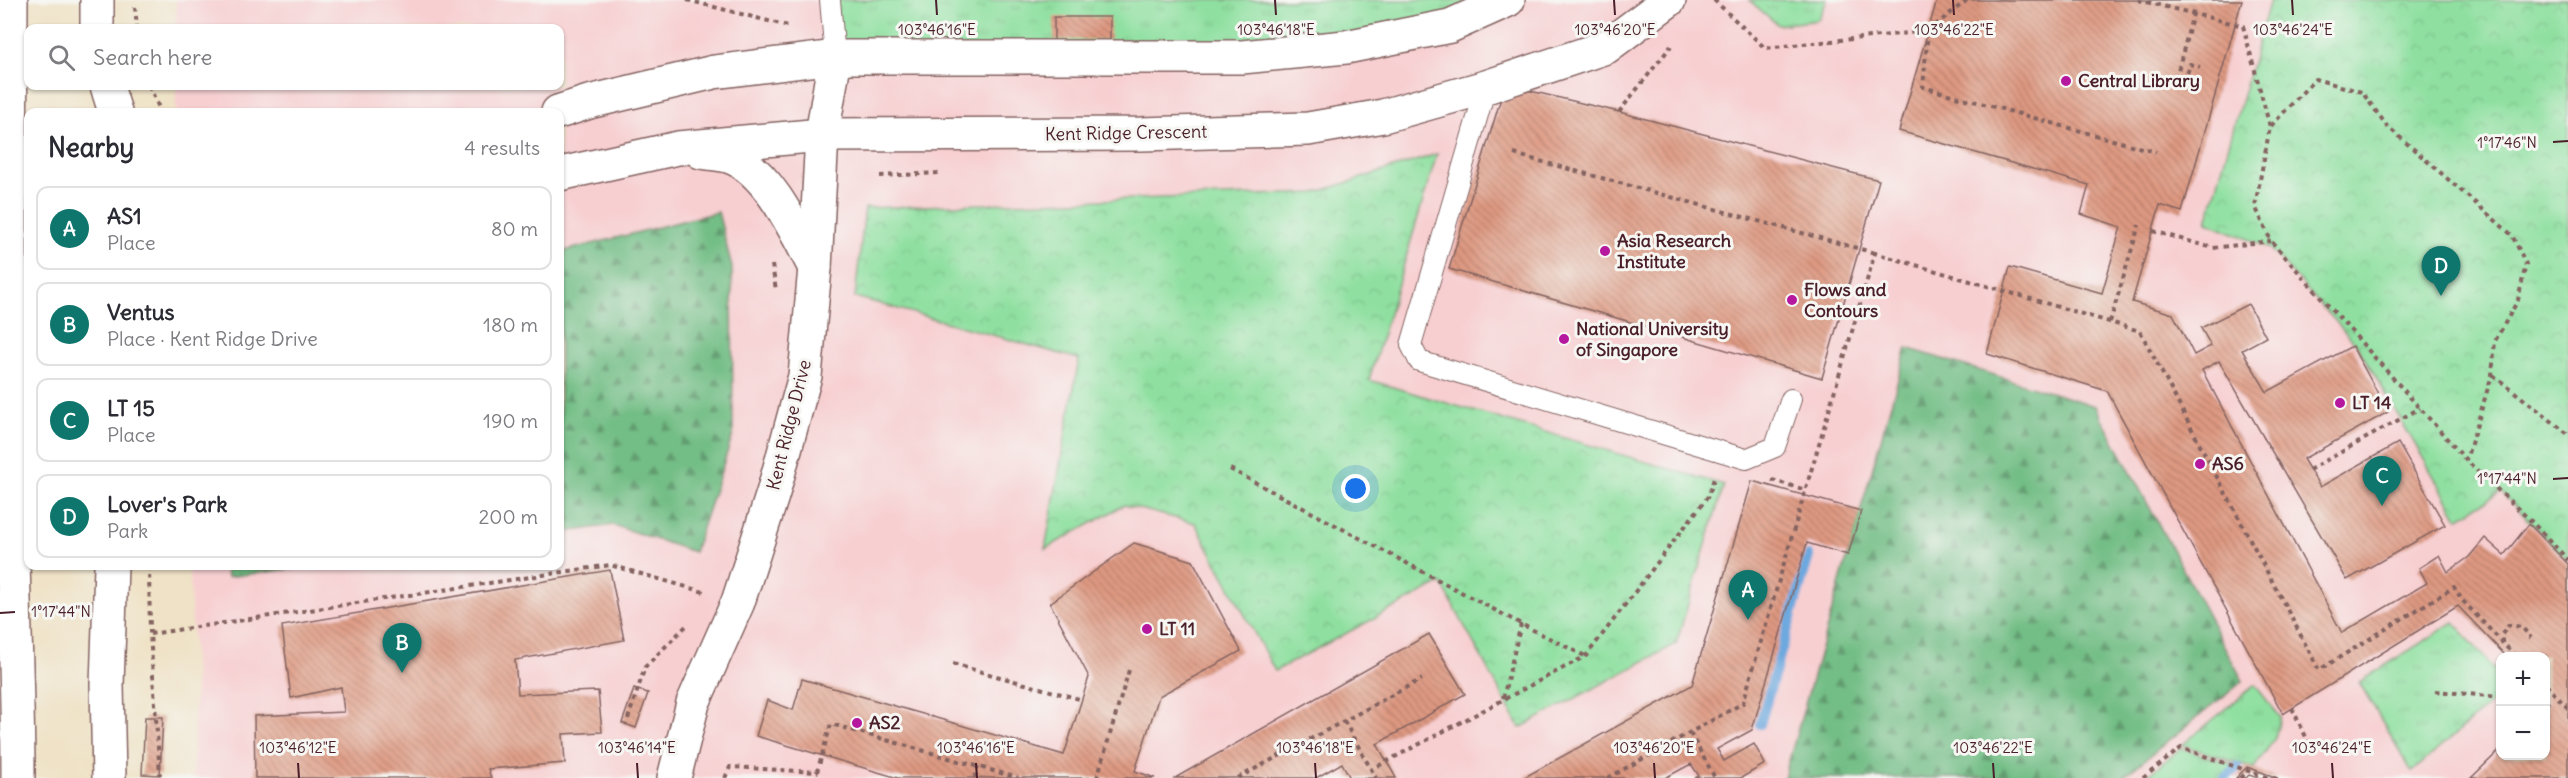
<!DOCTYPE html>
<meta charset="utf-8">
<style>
body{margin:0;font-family:Delius,sans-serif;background:#f7f7f7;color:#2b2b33}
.controls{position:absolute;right:18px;bottom:18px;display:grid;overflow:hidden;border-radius:12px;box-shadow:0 2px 4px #0004}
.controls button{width:54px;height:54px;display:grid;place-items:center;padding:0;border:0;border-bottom:2px solid #e1e1e2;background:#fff;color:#2b2b33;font:30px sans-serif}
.you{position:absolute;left:1356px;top:489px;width:21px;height:21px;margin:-15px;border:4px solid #fff;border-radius:50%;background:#1a73e8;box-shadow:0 0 0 9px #1a73e833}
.badge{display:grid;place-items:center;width:39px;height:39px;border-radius:50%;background:#0f766e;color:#fff;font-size:20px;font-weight:700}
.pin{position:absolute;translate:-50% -50px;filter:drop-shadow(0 2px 3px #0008)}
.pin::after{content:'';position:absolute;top:32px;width:21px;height:18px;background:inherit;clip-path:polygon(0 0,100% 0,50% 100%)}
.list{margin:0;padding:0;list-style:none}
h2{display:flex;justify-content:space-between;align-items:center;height:78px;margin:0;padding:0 24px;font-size:26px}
h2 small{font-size:20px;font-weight:400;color:#7c7c81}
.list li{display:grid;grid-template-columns:39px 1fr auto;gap:18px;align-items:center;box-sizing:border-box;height:84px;margin:0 12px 12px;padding:0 12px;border:2px solid #e1e1e2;border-radius:12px}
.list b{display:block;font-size:22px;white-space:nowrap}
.list p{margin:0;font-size:20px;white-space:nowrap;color:#7c7c81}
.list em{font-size:20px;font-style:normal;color:#7c7c81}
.icon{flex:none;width:33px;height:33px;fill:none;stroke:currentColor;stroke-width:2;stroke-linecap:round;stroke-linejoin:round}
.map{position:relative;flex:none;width:2568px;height:778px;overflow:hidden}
.search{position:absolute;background:#fff;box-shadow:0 2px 4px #0004;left:24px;top:24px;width:540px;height:66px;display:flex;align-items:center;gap:15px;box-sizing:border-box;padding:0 21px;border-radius:12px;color:#7c7c81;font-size:22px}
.panel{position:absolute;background:#fff;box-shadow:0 2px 4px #0004;left:24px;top:108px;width:540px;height:462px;border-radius:12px}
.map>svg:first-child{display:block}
</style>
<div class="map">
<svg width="2568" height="778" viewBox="0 0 2568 778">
<defs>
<pattern id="grass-tufts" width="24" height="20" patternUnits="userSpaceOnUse" patternTransform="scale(1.5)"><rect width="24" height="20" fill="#8fe0a0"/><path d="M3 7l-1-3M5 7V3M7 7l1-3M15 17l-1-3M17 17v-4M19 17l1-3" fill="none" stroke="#7dc08a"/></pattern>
<pattern id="forest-firs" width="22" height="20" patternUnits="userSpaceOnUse" patternTransform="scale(1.5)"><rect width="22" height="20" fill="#73be86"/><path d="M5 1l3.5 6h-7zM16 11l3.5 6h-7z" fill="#609a6e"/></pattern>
<pattern id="park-crowns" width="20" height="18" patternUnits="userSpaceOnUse" patternTransform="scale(1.5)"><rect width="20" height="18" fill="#8fe0a0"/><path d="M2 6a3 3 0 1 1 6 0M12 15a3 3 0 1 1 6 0" fill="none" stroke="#7dc08a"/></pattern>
<pattern id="building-back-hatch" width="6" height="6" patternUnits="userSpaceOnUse" patternTransform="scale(1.5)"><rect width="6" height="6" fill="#de9981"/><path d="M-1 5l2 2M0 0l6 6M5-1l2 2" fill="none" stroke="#b67c6a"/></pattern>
</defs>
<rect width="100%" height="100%" fill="#f6f6f2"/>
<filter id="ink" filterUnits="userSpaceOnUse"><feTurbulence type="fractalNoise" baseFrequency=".0167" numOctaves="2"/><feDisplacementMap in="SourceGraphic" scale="12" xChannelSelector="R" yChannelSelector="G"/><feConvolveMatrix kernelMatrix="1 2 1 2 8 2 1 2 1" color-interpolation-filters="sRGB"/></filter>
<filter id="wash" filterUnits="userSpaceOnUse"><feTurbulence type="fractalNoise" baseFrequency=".008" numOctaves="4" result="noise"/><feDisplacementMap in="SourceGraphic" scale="24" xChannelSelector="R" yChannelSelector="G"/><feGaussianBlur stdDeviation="1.35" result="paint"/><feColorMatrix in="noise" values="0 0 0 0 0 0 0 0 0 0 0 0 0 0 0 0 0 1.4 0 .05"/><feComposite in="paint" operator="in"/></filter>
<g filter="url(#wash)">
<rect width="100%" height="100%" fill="#efe2c6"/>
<!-- built -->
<path fill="#f7cfd1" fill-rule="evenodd" d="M176,0H2568V778H193L195,681L189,566H560V112H176V86H560V28H176ZM2500,656H2546V756H2500Z"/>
<!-- grass -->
<g fill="url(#grass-tufts)" stroke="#6c8066" stroke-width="1.5">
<path d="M829,0H1508L1346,47L835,57Z"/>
<path d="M1749,0H1827L1818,20L1778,25Z"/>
<path d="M2454,622L2500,676V695L2412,772L2359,682Z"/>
<path d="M2255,685L2280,717L2275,738L2254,768L2182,745Z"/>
<path d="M2181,748L2238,766L2226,778H2144Z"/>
</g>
<!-- forest -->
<g fill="url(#forest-firs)" stroke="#5e6e58" stroke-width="1.5">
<path d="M718,212L732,267L733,435L694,552L613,525L560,533V252Z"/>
<path d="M1907,348L2095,406L2243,681L2122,778H1784Z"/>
<path d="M225,566H313L227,577Z"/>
</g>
<!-- park -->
<g fill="url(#park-crowns)" stroke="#6c8066" stroke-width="1.5">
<path d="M2270,0H2568V560L2501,492L2458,518L2357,345L2269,248L2207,222Z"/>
<path d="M1437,154L1369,380L1724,485L1676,644L1520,728L1441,583L1275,671L1195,523L1124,505L1045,549L1079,359L855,297L865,208L1315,193Z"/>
</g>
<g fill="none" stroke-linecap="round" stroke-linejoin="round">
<!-- stream -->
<g stroke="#6da8de" stroke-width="10">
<path d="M1760,724L1809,556"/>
<path d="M2225,778L2237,767"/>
</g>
</g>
<g id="blocks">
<!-- building -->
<g fill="url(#building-back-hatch)">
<path d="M1937,0H2242L2182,212L2160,205L2132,302L2173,314L2194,355L2211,346L2201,328L2248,304L2266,337L2242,350L2267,392L2352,346L2388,412L2303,459L2320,487L2398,443L2445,525L2347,580L2219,361L2202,370L2342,633L2427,583L2419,568L2439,555L2448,572L2469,557L2485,538L2504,555L2529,524L2568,564V778H2471L2500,750V756H2546V707L2549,703L2546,699V656H2506L2458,606L2283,714L2107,391L1987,354L2010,267L2102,293L2121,227L2081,214L2089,185L1899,131Z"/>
<rect x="1054" y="17" width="56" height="23"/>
<path d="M1505,85L1619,112L1879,180L1822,378L1449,269Z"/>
<path d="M1752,481L1861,511L1848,555L1807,543L1752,730L1717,749L1724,761L1754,744L1765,764L1741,778H1695L1699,776L1691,764L1665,778H1523L1692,685Z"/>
<path d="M1134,543L1193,561L1241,651L1159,696L1135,771L1155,778H898L756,736L767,700L793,710L802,679L1064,755L1089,677L1050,603Z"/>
<path d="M610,570L624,640L515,660L518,694L598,691L602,732L563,734L565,763L488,769L491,778H255L254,716L344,712L341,687L291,698L282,626Z"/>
<path d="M1429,634L1465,694L1377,744L1396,778H1350L1342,763L1316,778H1175Z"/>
<path d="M634,689L648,693L636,728L622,723Z"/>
<path d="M145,717H163L160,775L142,774Z"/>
<path d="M2247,767L2278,778H2258L2249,775L2246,778H2236Z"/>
</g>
</g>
</g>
<g filter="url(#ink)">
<use href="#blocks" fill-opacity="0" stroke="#846361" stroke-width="1.5"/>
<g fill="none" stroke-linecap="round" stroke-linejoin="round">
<defs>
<g id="lane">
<path d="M830,0L835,57"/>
<path d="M1486,87L1411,345L1419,361L1746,459L1775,447L1791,399"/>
</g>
<g id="street">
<path d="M558,112L589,102L714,72L835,57H1242L1346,47L1450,26L1508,0"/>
<path d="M701,152C710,153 720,154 728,156C768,168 797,234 815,268"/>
<path d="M560,174L678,148L822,135L1141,134L1308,129L1383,116L1486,87L1606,47L1669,0"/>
<path d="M674,778L693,703L738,602L773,493L805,376L815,268L822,135L835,57"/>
</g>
<g id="primary">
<path d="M11,0C10,162 10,325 12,487C12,584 18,681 18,778"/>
<path d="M97,28V0"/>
<path d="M107,86L115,112"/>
<path d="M109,778L107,685L111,566"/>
</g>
</defs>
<!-- lane casing -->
<use href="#lane" stroke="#846361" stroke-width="22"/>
<!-- street casing -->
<use href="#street" stroke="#846361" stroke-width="36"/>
<!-- primary casing -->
<use href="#primary" stroke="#846361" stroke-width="36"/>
<!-- path -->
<g stroke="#846361" stroke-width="4" stroke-dasharray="4.5 4.5" stroke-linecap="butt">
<path d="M687,0L788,26"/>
<path d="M1714,0L1765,48L1928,31L1967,0"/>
<path d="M2138,0L2243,26L2270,127L2255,206L2271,241L2466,460L2531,521L2568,560"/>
<path d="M135,7L137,28"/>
<path d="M1928,31L1923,87L2156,152"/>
<path d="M2176,78L2193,14"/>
<path d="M149,86L161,112"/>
<path d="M2194,91L2183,88L2190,64L2200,67"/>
<path d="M1619,112L1671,46"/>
<path d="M2271,126L2315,79L2362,92L2387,126L2512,235L2526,264L2518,300L2495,341L2492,375L2466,460"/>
<path d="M1514,154L1875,253"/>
<path d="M880,176L941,173"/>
<path d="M2153,231L2213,248L2271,241"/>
<path d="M772,265L776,290"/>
<path d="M2110,322L2139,225"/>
<path d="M2493,375L2568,434"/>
<path d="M1230,469L1521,624L1585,656"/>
<path d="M2309,470L2420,408"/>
<path d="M1772,480L1806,490"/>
<path d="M149,566L150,634L160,775"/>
<path d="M150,634L610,565L704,592"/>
<path d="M2502,643V634L2509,625L2522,627L2531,638"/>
<path d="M953,664L1083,700"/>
<path d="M2546,685L2568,708"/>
<path d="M2435,691L2500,697"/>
<path d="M1503,698L1521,624"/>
<path d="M2292,708L2309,743"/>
<path d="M628,719L645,667L687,625"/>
<path d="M1344,721L1376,778"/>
<path d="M1690,733L1715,778"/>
<path d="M1378,766L1586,656L1709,495L1714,478"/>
<path d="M725,778L730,767L817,772L831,724L1018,778"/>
<path d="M975,778L978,766"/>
<path d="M1097,778L1129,670"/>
<path d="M1238,778L1422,679"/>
<path d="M1608,778L1743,703L1875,253L2140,331L2319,670L2454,587L2462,600L2515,656"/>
<path d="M2143,778L2181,748L2269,778"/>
<path d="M2241,778L2249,769"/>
</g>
<!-- lane -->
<use href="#lane" stroke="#fff" stroke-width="20"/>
<!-- street -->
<use href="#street" stroke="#fff" stroke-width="33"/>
<!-- primary -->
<use href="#primary" stroke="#fff" stroke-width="33"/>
</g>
</g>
<!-- ticks -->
<path fill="none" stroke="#4a1f2b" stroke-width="2" d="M936,0L937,15M1275,0L1276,15M1614,0L1615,15M1953,0L1954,15M2292,0L2293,15M2553,142L2568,141M2553,479L2568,478M0,613L15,612M298,763L299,778M637,763L638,778M976,763L977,778M1315,763L1316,778M1654,763L1655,778M1993,763L1994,778M2332,763L2333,778"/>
<!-- markers -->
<g fill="#b5179e" stroke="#f6f6f2" stroke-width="2">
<circle cx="2066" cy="81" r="6"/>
<circle cx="1605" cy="251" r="6"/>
<circle cx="1792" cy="300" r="6"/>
<circle cx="1564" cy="339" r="6"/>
<circle cx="2340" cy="403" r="6"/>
<circle cx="2200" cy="464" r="6"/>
<circle cx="1147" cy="629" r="6"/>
<circle cx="857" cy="723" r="6"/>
</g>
<g text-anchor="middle" stroke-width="6" stroke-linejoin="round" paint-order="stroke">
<!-- poi labels -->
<g font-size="18" font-weight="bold" fill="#4a1f2b" stroke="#f6f6f2" text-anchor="start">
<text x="2078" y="87">Central Library</text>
<text x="1617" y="247">Asia Research<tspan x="1617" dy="21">Institute</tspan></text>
<text x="1804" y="296">Flows and<tspan x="1804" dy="21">Contours</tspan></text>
<text x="1576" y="335">National University<tspan x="1576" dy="21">of Singapore</tspan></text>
<text x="2352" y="409">LT 14</text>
<text x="2212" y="470">AS6</text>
<text x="1159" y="635">LT 11</text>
<text x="869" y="729">AS2</text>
</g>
<!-- street labels -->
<g font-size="18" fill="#4a1f2b" stroke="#f6f6f2">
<text transform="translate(1126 133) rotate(-1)" y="6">Kent Ridge Crescent</text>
<text transform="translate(789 425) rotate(-76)" y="6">Kent Ridge Drive</text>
</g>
</g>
<g font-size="15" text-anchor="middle" fill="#4a1f2b" stroke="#f6f6f2" stroke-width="6" stroke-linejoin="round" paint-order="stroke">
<text x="937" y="35">103°46'16"E</text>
<text x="1276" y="35">103°46'18"E</text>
<text x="1615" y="35">103°46'20"E</text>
<text x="1954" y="35">103°46'22"E</text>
<text x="2293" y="35">103°46'24"E</text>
<text x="2507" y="148">1°17'46"N</text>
<text x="2507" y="484">1°17'44"N</text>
<text x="61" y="617">1°17'44"N</text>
<text x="298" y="753">103°46'12"E</text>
<text x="637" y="753">103°46'14"E</text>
<text x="976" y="753">103°46'16"E</text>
<text x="1315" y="753">103°46'18"E</text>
<text x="1654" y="753">103°46'20"E</text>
<text x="1993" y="753">103°46'22"E</text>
<text x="2332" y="753">103°46'24"E</text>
</g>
</svg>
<div class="controls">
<button>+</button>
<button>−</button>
</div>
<div class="you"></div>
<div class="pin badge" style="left:1748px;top:620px">A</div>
<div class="pin badge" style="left:402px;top:673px">B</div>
<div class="pin badge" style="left:2382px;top:506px">C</div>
<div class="pin badge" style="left:2441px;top:296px">D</div>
<div class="search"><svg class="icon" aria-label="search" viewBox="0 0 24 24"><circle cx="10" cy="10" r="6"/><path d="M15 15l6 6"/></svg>Search here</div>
<section class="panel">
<h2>Nearby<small>4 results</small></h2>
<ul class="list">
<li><span class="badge">A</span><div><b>AS1</b><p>Place</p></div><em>80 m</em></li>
<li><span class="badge">B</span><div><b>Ventus</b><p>Place · Kent Ridge Drive</p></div><em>180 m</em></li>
<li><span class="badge">C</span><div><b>LT 15</b><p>Place</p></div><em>190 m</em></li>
<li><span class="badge">D</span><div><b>Lover's Park</b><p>Park</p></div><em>200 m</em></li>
</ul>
</section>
</div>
